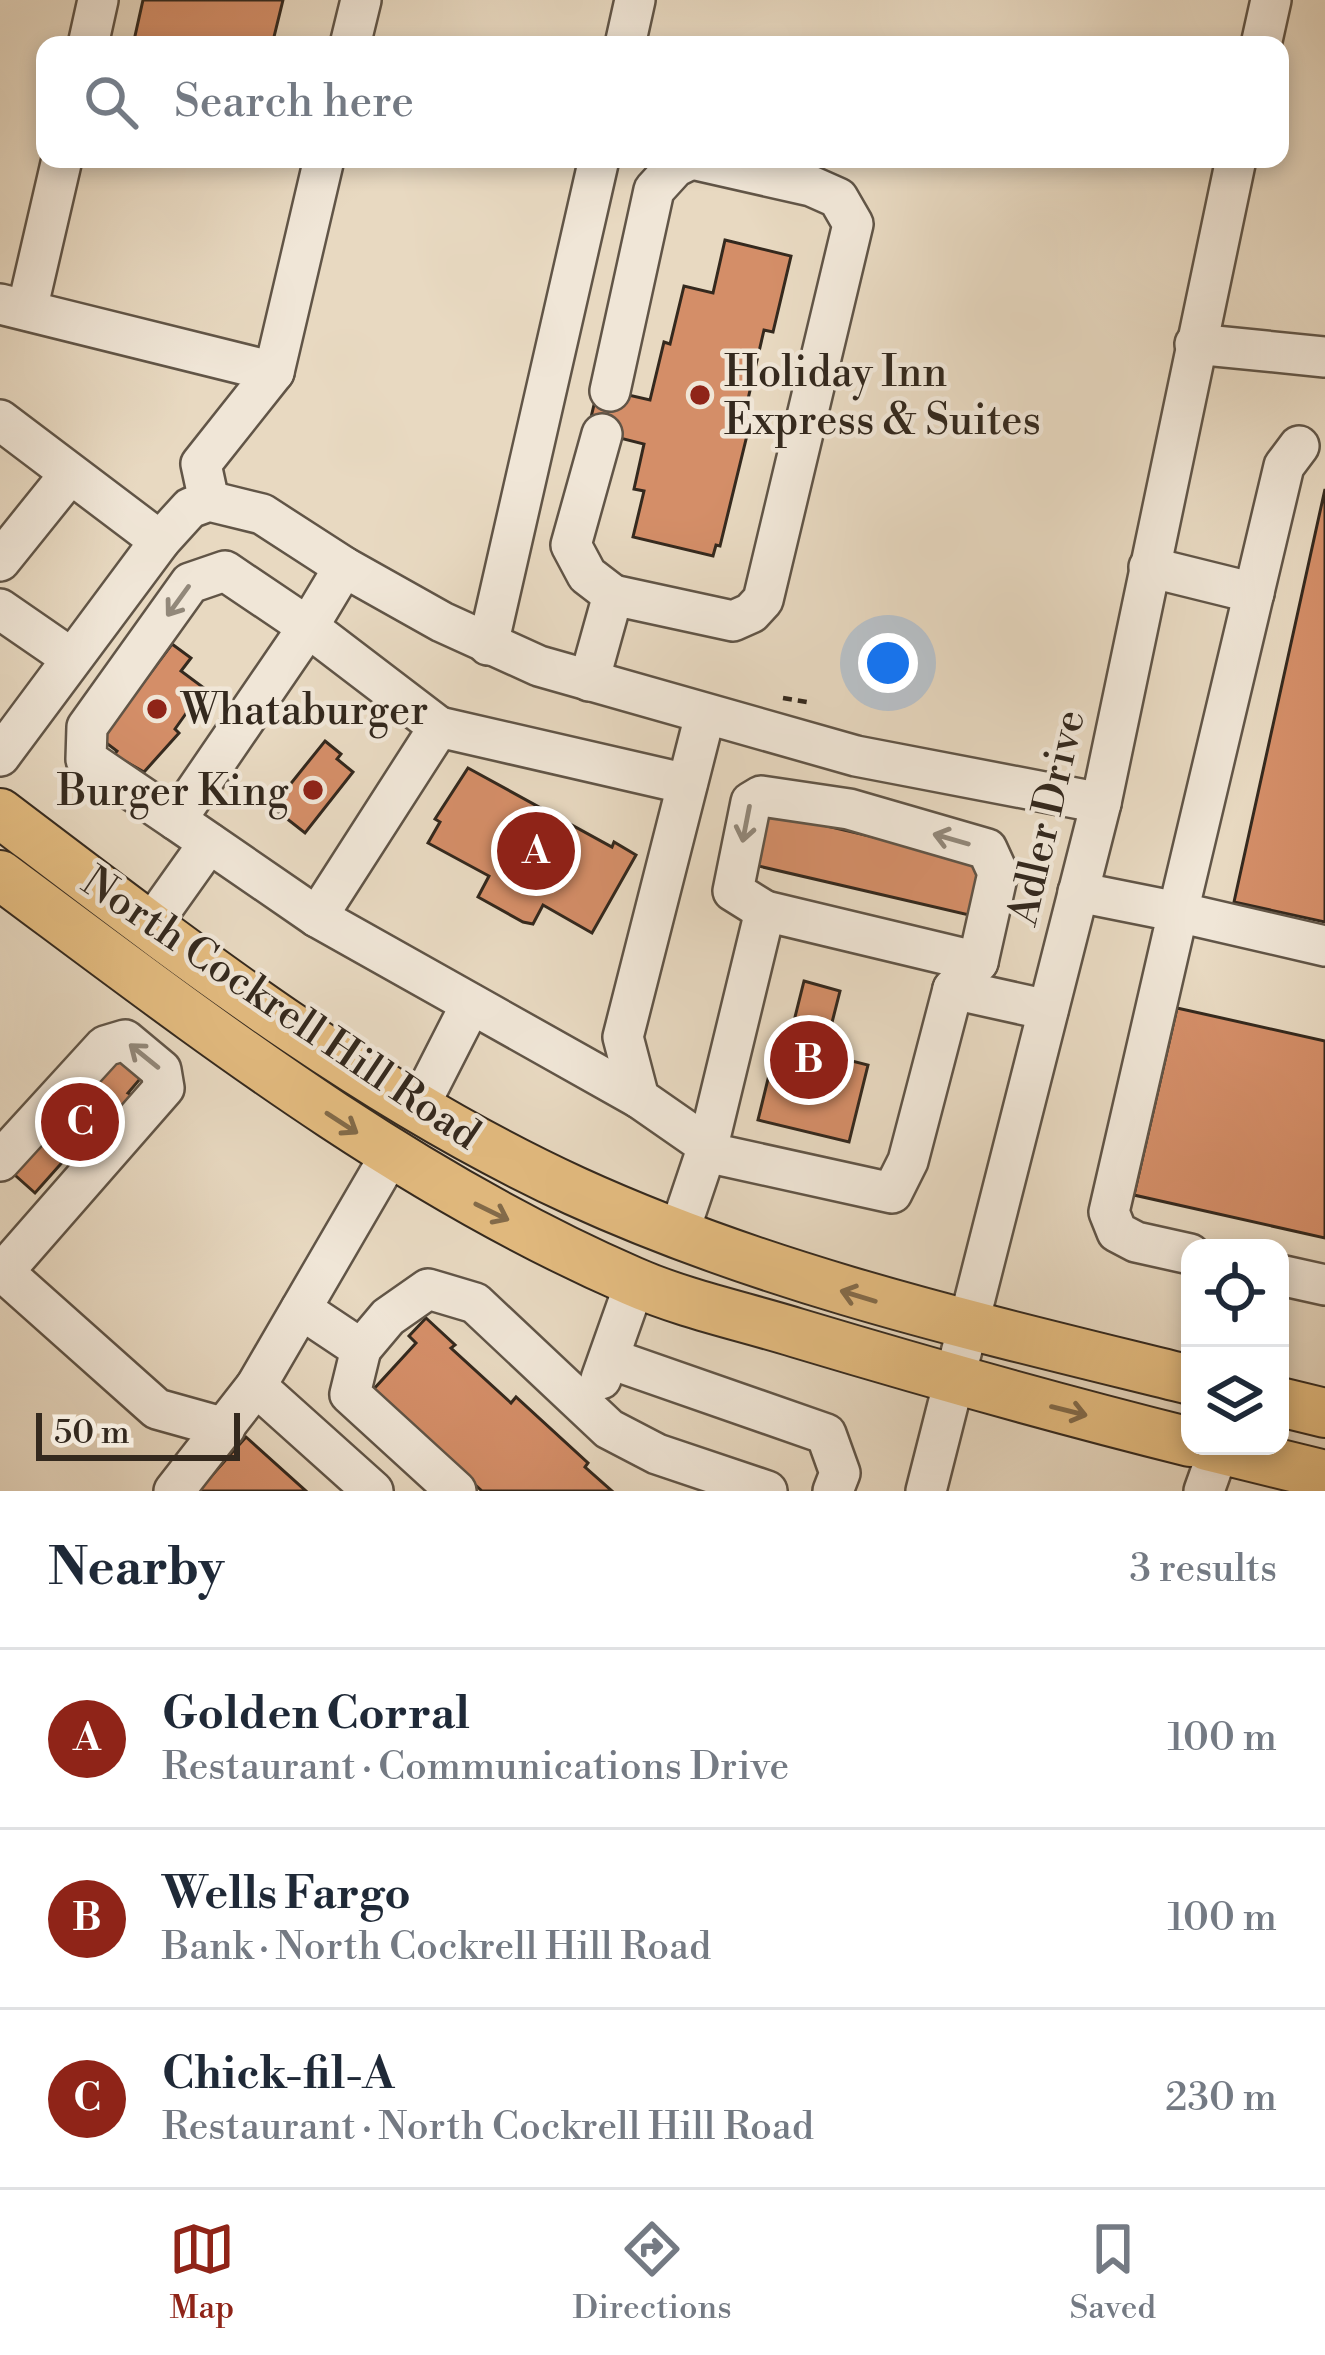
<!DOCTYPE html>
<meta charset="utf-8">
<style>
body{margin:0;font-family:"Libre Bodoni",serif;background:#f6f6f7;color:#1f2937}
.controls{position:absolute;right:36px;bottom:36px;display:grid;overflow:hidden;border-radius:24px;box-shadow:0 6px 18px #0003}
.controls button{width:108px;height:108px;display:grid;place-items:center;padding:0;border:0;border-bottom:3px solid #e0e1e3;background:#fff;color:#1f2937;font:60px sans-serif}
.scale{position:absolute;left:36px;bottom:30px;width:204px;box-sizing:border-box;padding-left:12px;border:6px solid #34291e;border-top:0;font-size:33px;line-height:42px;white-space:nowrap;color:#34291e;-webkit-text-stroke:9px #f0e6d7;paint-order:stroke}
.you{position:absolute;left:888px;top:663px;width:42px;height:42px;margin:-30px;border:9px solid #fff;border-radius:50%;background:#1a73e8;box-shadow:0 0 0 18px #1a73e833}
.badge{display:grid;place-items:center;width:78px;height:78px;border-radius:50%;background:#8f2418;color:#fff;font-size:39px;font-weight:700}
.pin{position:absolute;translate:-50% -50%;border:6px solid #fff;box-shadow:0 3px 12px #0006}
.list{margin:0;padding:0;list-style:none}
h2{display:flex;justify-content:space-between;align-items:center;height:156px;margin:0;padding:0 48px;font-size:51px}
h2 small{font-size:39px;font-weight:400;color:#747a83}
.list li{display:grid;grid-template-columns:78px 1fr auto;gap:36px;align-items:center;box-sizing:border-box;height:180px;padding:0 48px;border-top:3px solid #e0e1e3}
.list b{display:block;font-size:45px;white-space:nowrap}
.list p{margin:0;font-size:39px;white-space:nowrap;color:#747a83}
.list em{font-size:39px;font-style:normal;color:#747a83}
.icon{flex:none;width:66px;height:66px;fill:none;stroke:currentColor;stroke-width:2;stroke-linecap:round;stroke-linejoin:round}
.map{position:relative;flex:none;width:1325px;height:1491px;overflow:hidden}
.search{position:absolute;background:#fff;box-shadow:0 6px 18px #0003;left:36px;right:36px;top:36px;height:132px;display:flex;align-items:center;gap:30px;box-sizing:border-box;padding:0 42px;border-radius:24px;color:#747a83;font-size:45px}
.sheet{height:696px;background:#fff}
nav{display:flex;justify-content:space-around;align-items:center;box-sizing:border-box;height:168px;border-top:3px solid #e0e1e3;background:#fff;font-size:33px;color:#747a83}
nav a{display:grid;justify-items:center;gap:6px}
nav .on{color:#8f2418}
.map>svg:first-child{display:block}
</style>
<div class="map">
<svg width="1325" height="1491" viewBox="0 0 1325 1491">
<rect width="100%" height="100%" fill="#e8d9c1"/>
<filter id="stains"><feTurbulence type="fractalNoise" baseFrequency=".00167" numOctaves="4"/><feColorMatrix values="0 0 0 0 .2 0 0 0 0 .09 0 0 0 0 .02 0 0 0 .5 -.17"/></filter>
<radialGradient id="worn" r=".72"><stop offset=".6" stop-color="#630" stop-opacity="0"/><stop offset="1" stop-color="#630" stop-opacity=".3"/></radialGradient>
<!-- building -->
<g fill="#d48e68" stroke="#34291e" stroke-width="3">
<path d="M143,0H283L272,45H133Z"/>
<path d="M725,240L791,256L773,332L764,330L742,425L749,427L720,546L716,545L713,556L633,537L644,491L634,489L644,444L588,430L598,388L650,400L664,342L670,344L684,286L713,293Z"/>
<path d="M1325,489V922L1234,902Z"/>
<path d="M172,644L191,658L181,671L204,688L175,729L179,733L144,772L114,755L117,751L101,739Z"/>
<path d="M325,741L341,754L337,759L353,772L305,833L272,807Z"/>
<path d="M468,768L612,847L614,842L636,855L592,933L543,905L533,924L523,922L478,897L489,876L428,843L440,822L435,819Z"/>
<path d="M767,812L981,862L969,915L754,865Z"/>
<path d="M804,981L840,991L824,1054L868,1065L849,1142L758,1120L777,1042L788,1045Z"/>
<path d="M1177,1008L1325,1041V1238L1134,1195Z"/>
<path d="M114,1056L140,1079L128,1093L136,1097L83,1156L75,1148L35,1193L7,1168Z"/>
<path d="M426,1318L455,1345L451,1348L511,1403L516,1397L588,1463L585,1467L612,1491H482L372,1391L416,1343L409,1336Z"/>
<path d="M246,1437L306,1491H198Z"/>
</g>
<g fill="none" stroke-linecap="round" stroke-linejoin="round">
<defs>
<g id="minor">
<path d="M88,45L98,0"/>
<path d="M350,45L361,0"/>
<path d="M625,45L635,0"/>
<path d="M1261,45L1271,0"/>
<path d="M0,304L274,372L201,464L209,501"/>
<path d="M27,310L62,159"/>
<path d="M1195,344L1325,357"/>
<path d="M274,372L324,159"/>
<path d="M610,391L654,190L675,167L691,159"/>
<path d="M0,420L160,541"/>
<path d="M602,434L571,545L587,575L613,595"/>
<path d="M1299,446L1284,466L1178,912L1325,946"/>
<path d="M0,561L70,474"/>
<path d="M344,567L308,627L176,820L317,917L639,1098"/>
<path d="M1149,567L1254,593"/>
<path d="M0,609L71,658"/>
<path d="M488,645L599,159"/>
<path d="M589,681L613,595L733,621L751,613L763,600L853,224L838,198L811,186L692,159"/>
<path d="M705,715L623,1037L639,1098L708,1146"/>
<path d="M0,756L160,541L190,508L209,501L262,514L344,567L442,622L539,666L856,756L1101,803"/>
<path d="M176,820L86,759L87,727L190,583L225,571L308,627L439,727"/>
<path d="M1078,892L1178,912L1109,1212L1117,1232L1136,1242L1190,1254"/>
<path d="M317,917L439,727L687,784"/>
<path d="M150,926L209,843"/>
<path d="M953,989L1048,1010"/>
<path d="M418,1108L471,1004"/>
<path d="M706,1152L892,1193L908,1161L953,989L978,962L998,873L987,849L849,809L761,796L751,802L733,891L765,911"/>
<path d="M0,1161L105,1046L125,1040L161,1070L164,1088L3,1272"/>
<path d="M678,1235L708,1146L765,911L978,962"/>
<path d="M0,1269L157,1409L225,1428"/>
<path d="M1280,1275L1325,1285"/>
<path d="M301,1309L361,1349L388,1317L428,1289L475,1303L609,1429L657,1454L767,1491"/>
<path d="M361,1349L350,1394L456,1491"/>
<path d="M611,1359L826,1434L840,1473L833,1491"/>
<path d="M601,1379L635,1283"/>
<path d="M256,1386L373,1491"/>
<path d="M174,1491L256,1386L391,1154"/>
<path d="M926,1491L1101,803L1236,159"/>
<path d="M1204,1491L1219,1449"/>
</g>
<g id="major">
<path d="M0,813C182,951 366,1095 575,1191C772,1281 981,1328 1190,1380"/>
<path d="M0,875C202,1025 400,1180 632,1281C684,1304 742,1316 797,1333C927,1372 1058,1409 1190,1442"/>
<path d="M1280,1402L1325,1413"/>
<path d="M1207,1446L1325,1475"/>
</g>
</defs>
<!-- minor casing -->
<use href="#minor" stroke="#615547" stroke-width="44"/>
<!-- major casing -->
<use href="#major" stroke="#34291e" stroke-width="52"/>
<!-- path -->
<path stroke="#34291e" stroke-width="4.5" stroke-dasharray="9 6" stroke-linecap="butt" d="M783,698L807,702"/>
<!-- minor -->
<use href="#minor" stroke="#f0e6d7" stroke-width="39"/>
<!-- major -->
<use href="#major" stroke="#e4bc80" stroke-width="48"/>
</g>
<!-- one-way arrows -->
<defs><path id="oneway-shaft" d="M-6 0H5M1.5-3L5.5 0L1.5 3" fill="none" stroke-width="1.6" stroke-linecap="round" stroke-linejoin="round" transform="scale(3)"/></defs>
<g stroke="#92887a">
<use href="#oneway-shaft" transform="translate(178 601) rotate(126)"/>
<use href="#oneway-shaft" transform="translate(746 824) rotate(101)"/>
<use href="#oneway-shaft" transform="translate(951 839) rotate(-164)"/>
<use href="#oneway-shaft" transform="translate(144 1056) rotate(-141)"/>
</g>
<g stroke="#836b4a">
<use href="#oneway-shaft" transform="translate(342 1123) rotate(33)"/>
<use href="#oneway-shaft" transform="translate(492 1212) rotate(26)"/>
<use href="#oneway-shaft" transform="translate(858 1296) rotate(-163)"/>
<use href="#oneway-shaft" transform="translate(1069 1411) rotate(14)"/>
</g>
<!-- markers -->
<g fill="#8f2418" stroke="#f0e6d7" stroke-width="4.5">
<circle cx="700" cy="395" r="12"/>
<circle cx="157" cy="709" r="12"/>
<circle cx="313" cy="790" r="12"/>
</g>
<g text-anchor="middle" stroke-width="9" stroke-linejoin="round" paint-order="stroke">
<!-- poi labels -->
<g font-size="42" fill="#34291e" stroke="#f0e6d7" text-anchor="start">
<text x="724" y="386">Holiday Inn<tspan x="724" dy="48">Express &amp; Suites</tspan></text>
<text x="181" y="724">Whataburger</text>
<text x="289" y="805" text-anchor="end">Burger King</text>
</g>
<!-- street labels -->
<g font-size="42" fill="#34291e" stroke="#f0e6d7">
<text transform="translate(1045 817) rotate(-77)" y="15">Adler Drive</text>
<text transform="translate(282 1007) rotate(34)" y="15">North Cockrell Hill Road</text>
</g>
</g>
<rect width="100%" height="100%" filter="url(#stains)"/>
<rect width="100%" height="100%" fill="url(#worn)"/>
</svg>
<div class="controls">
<button><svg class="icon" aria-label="locate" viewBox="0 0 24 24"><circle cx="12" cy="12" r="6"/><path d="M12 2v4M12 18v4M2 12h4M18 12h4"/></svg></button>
<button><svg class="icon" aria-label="layers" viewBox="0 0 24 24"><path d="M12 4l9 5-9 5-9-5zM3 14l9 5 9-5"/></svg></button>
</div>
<div class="scale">50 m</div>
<div class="you"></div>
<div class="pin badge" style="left:536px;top:851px">A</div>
<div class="pin badge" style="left:809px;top:1060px">B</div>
<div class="pin badge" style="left:80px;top:1122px">C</div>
<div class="search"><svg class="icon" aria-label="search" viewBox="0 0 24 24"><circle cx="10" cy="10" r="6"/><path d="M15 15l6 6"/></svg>Search here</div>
</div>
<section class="sheet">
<h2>Nearby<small>3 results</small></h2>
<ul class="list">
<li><span class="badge">A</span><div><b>Golden Corral</b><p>Restaurant · Communications Drive</p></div><em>100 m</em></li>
<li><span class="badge">B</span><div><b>Wells Fargo</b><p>Bank · North Cockrell Hill Road</p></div><em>100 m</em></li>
<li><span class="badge">C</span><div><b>Chick-fil-A</b><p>Restaurant · North Cockrell Hill Road</p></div><em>230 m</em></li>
</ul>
</section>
<nav>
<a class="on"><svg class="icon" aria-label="map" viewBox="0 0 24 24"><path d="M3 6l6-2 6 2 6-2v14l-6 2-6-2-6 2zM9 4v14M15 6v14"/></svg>Map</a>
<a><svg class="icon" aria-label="directions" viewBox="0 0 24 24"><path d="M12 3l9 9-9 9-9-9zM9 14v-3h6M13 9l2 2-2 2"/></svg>Directions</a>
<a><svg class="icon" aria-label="saved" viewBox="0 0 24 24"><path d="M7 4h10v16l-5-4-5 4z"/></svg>Saved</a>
</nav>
